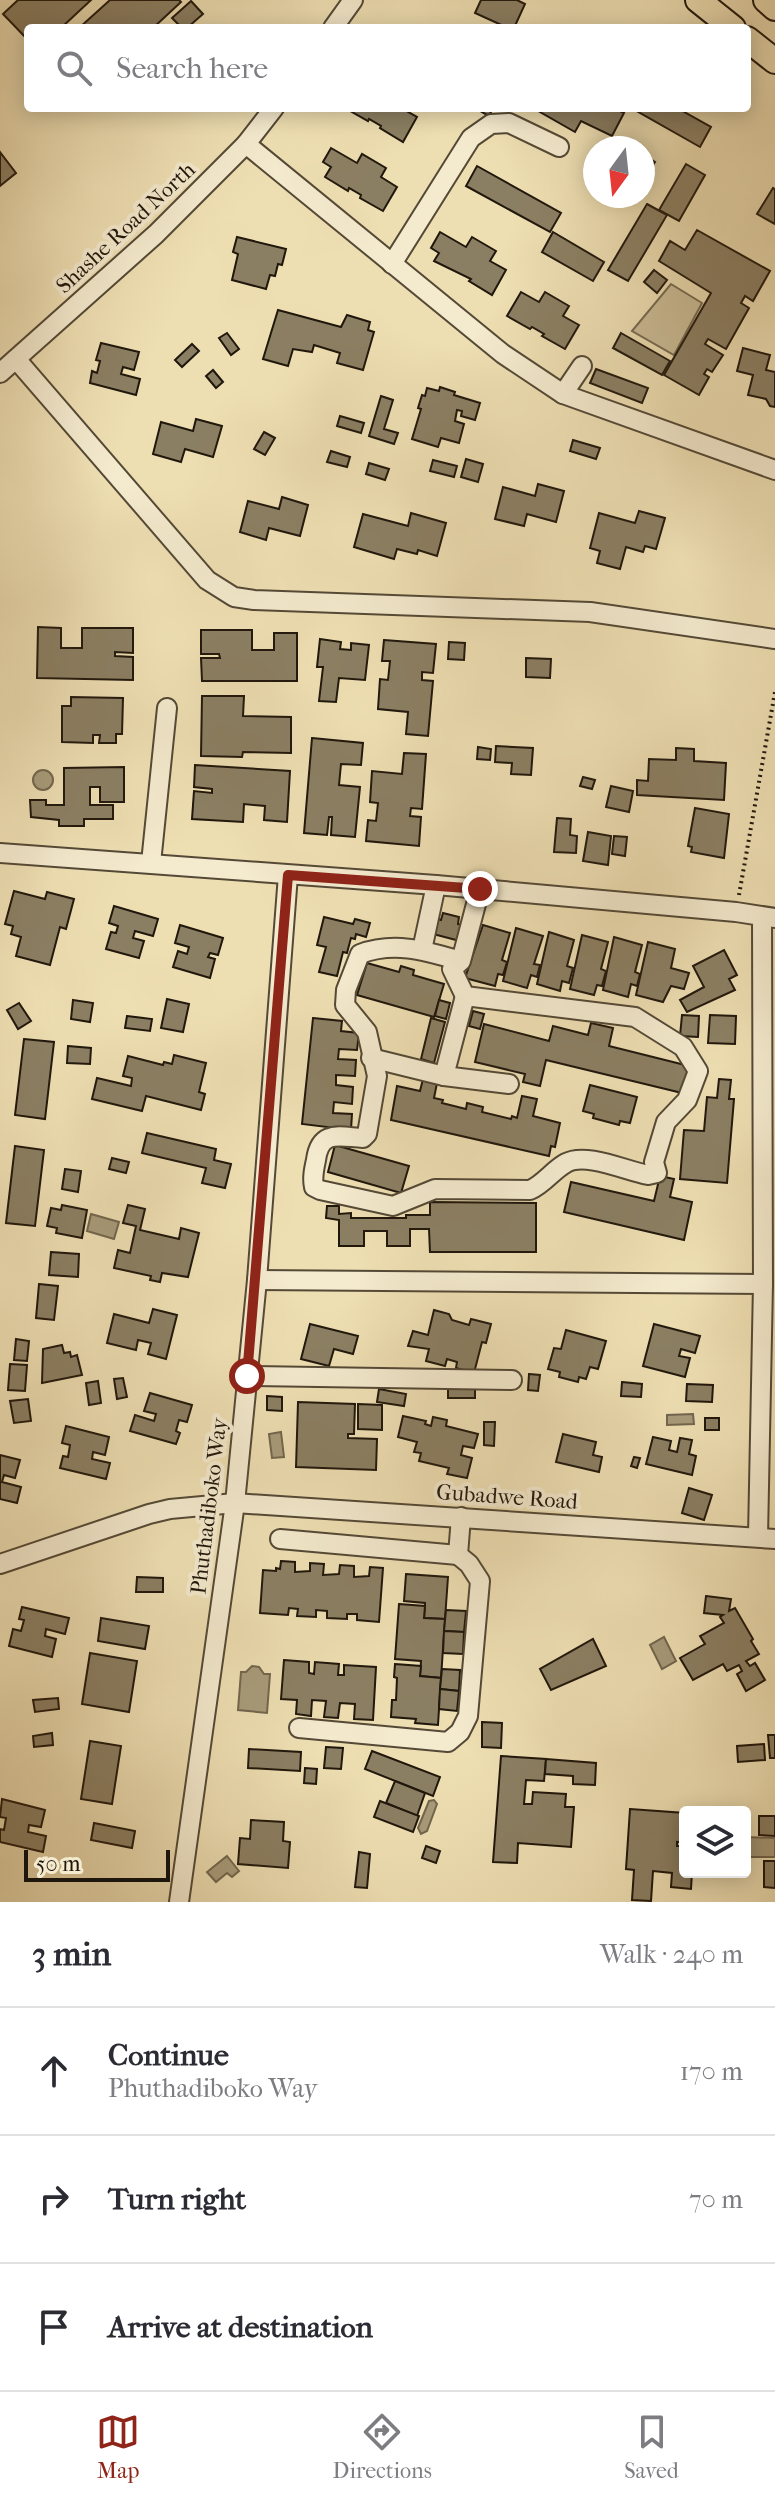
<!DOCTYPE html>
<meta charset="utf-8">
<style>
body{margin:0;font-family:"IM FELL French Canon",serif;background:#f2f2f3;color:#2b2b33}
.controls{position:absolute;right:24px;bottom:24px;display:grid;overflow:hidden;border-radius:8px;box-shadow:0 4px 20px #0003}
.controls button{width:72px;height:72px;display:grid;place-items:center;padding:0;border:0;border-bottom:2px solid #e1e1e2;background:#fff;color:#2b2b33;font:40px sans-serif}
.compass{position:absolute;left:583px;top:136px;width:72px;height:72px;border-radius:50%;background:#fff;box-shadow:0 4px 20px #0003;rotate:195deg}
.scale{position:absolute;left:24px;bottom:20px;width:146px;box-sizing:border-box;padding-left:8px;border:4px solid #20170c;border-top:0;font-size:22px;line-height:28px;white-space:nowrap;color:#20170c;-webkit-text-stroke:6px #f4eace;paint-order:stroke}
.stop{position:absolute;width:24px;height:24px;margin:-18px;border:6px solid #8f2418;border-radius:50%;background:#fff}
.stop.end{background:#8f2418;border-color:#fff;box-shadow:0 2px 8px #0008}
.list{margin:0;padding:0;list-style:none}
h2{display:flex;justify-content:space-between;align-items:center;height:104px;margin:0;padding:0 32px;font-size:34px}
h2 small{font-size:26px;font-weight:400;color:#7c7c81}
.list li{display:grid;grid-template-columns:52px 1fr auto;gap:24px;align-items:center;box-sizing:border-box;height:128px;padding:0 32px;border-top:2px solid #e1e1e2}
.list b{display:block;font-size:30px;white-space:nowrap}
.list p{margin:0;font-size:26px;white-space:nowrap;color:#7c7c81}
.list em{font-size:26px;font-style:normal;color:#7c7c81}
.icon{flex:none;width:44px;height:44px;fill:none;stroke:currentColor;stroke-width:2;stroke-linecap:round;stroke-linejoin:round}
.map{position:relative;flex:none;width:775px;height:1902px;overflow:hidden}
.search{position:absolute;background:#fff;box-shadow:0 4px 20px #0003;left:24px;right:24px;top:24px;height:88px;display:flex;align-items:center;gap:20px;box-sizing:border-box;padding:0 28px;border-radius:8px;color:#7c7c81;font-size:30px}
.sheet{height:488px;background:#fff}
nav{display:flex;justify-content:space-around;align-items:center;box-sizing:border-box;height:112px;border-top:2px solid #e1e1e2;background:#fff;font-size:22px;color:#7c7c81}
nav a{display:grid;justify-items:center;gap:4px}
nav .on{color:#8f2418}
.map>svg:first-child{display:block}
</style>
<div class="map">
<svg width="775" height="1902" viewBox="0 0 775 1902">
<rect width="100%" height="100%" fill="#eedfb3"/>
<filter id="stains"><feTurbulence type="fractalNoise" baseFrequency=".0025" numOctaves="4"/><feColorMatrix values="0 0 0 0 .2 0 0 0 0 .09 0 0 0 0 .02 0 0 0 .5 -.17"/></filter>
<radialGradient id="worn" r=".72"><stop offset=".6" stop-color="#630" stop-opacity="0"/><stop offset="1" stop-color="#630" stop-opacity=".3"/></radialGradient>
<!-- green -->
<path fill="#cbbd97" stroke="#766a52" stroke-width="2" d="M671,284L702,303L674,355L632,331Z"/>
<!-- water -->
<g fill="#a89b7a" stroke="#72664e" stroke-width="2">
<circle cx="43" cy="780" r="10"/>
<path d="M91,1214L119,1222L114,1239L87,1231Z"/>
<path d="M693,1414L694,1424L667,1425V1415Z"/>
<path d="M281,1432L284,1457L272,1458L269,1434Z"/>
<path d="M664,1637L676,1661L662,1669L650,1645Z"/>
<path d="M252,1666L259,1667L264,1674H270L267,1713L238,1710L241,1672H246Z"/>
<path d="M434,1800L437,1804L427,1831L421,1834L418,1828L429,1801Z"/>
<path d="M745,1837L775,1838V1857H745Z"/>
<path d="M227,1856L239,1871L232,1877L227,1873L216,1882L207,1872Z"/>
</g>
<!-- building -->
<g fill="#8b7f63" stroke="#20170c" stroke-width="2">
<path d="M18,0H91L61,28H28V40L3,14Z"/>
<path d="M110,0H179L181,2L153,28H79Z"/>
<path d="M481,0H517L525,4L514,28H508L475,13Z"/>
<path d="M191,1L203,14L187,28H182L172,18Z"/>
<path d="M345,108H401L417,117L403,142L380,128L381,126L369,119L368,121Z"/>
<path d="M475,108H493L489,116Z"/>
<path d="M533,108H614L624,113L612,136L581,121L575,132Z"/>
<path d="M636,108H677L711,127L700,147L635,110Z"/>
<path d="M331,148L357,163L362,154L386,168L381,177L397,187L383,211L360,198L361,195L349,188L348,191L325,177L331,167L323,162Z"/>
<path d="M0,152L16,173L0,186Z"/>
<path d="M643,154L655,162L647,173L643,171Z"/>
<path d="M686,164L705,175L679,221L659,210Z"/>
<path d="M477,166L561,213L550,232L466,186Z"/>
<path d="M773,188L775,189V224L757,214Z"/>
<path d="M647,204L667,215L628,281L608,270Z"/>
<path d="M697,230L770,271L753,301L745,296L741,303L749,308L726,349L708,339L705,344L723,355L712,372L707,369L704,374L709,377L699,395L664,375L711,293L659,261L670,241L685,250Z"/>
<path d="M440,232L466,247L472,237L496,251L490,261L506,270L492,295L469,281L471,279L434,261L439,253L431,248Z"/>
<path d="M553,232L604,262L593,281L542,252Z"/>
<path d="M237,237L286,249L282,265L278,264L275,276L270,275L266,289L232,280L238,254L233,252Z"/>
<path d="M654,270L667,280L657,293L644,282Z"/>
<path d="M521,292L539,302L545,292L569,306L563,316L579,325L565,349L542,336L544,334L532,327L530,329L507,316Z"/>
<path d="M278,310L341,327L347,315L370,322L368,330L374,332L363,370L337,363L340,353L314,345L312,352L293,349L288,366L263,359Z"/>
<path d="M227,333L239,349L231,355L219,338Z"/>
<path d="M621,333L670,361L662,375L613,348Z"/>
<path d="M101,343L139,352L134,370L123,367L121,374L140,379L136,395L90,383L92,371L97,373L100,361L96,360Z"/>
<path d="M192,344L199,351L182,367L175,360Z"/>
<path d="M743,348L770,355L766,370L775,372V407L770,406L766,399L748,395L753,375L737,371Z"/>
<path d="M596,369L648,388L642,403L590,383Z"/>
<path d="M213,370L223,382L216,388L206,376Z"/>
<path d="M440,387L455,392L454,395L480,403L475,420L461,416L462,411L457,410L455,421L464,424L459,443L441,438L438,447L412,439L421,409L418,408L422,395L425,396L427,388L439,391Z"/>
<path d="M381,396L393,400L384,429L398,433L394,444L369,436Z"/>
<path d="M340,416L364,423L361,433L337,426Z"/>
<path d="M196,419L222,426L213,457L185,449L181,462L153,454L161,422L193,431Z"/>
<path d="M264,432L275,438L265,455L254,449Z"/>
<path d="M573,440L600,448L596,459L570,451Z"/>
<path d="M331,451L350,457L347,467L327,462Z"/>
<path d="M466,459L483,464L478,482L461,477Z"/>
<path d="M433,460L457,466L454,477L430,471Z"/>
<path d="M369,463L389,469L385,480L366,474Z"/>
<path d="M538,484L564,491L556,522L527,514L524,526L495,519L503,487L535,496Z"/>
<path d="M282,497L308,505L300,536L269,528L266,540L240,532L248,501L279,509Z"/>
<path d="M639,511L665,518L656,549L645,546L643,552L626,547L620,569L597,563L600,551L590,548L599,513L635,523Z"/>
<path d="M411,513L446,523L437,556L418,550L417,554L397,549L394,559L354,547L363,514L408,526Z"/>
<path d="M38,627L61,628V648H82V628H133V653L115,652V656L133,657V680L37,678Z"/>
<path d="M201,630H252V650H274V633H297V681H202L201,658H220L219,654H201Z"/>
<path d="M320,639L341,642L340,649L351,650V643L369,645L365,680L339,678L336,702L319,701L323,667H317Z"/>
<path d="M384,640L436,644L433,673L422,672V680L433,681L428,736L406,734L408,712L378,709L380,679L388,680L390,661H382Z"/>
<path d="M449,642L465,643L464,660L448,659Z"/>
<path d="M526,658L551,659L550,678L526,677Z"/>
<path d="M202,696H244L243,716L291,717V753L243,752L242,757L201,756Z"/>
<path d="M71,697L123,698L122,734H116V743H99L100,735H93V743L62,742V706H71Z"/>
<path d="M312,738L363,743L361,765L341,764L339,785L360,787L355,837L331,835L332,817H329L327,835L304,833Z"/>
<path d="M496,746L533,748L531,775L511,774L512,763L495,762Z"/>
<path d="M478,747L491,749L490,760L477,759Z"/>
<path d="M676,748L694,749V761L726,763L724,800L637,795V780L648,781L649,759L676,760Z"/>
<path d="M404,753L426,754L422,809L411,808L410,816L421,817L419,846L366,841L368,820L376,821L378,803L370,802L372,771L402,774Z"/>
<path d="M195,765L290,771L287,822L264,820L265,806L244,804L243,822L192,819L194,791L212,793V789L194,787Z"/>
<path d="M124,767V802H100V787H90V805H113V819H84V826H59V820L31,817L30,800H46V805H64V768Z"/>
<path d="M583,777L595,780L592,789L580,786Z"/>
<path d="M611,786L633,791L629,812L606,807Z"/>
<path d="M695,808L729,814L724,858L691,852L692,847L688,846Z"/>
<path d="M557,818L571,819L570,835L577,836L576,853L554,852Z"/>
<path d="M588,832L611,836L608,865L583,861Z"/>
<path d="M614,836L627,837L625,856L612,854Z"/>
<path d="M14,891L45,899L47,892L74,899L66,929L60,927L50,965L16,956L21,937L11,934L13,926L5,924Z"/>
<path d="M114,906L158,919L153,936L135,931L133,938L144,941L139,958L106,949L111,932L116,933L118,926L109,923Z"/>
<path d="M443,913L459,917L458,924L479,930L475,945L418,930L422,915L441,920Z"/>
<path d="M324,917L353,924L355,919L370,923L366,937L356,934L355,939L351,938L347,953L343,952L337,976L319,972L326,947L317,945Z"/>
<path d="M180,925L223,938L218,955L210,953L208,957L215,959L210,978L173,967L178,951L187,954L189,947L175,943Z"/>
<path d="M483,925L510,933L502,960L507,962L503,975L498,974L495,986L465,978Z"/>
<path d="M516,928L543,936L534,964L540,965L537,977L531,975L527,988L503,981Z"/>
<path d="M549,932L574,940L567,966L573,968L569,983L562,981L560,991L537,984Z"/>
<path d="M582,935L608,942L601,969L606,971L602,986L597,985L594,995L570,989Z"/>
<path d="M614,937L642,945L635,972L640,974L637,986L631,984L628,997L603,990Z"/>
<path d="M648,942L675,949L671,968L689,973L684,989L671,986L663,1002L636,995Z"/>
<path d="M724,950L737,975L729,979L735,990L687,1012L680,1000L704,987L693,966Z"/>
<path d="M367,963L399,972L401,966L414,970L413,975L444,984L434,1017L357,995Z"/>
<path d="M167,999L189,1004L183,1032L161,1028Z"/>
<path d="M73,1000L93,1003L90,1022L71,1019Z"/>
<path d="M439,1000L450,1003L446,1019L435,1016Z"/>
<path d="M19,1003L31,1021L18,1029L7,1010Z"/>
<path d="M473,1011L484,1014L480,1029L469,1026Z"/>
<path d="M682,1015L699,1016L698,1037L680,1036Z"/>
<path d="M710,1015L736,1016L735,1044L708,1043Z"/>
<path d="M127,1016L152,1019L150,1031L125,1028Z"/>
<path d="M313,1018L342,1021L341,1031L359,1033L357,1050L339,1049L338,1059L356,1060L355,1076L336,1075V1085L353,1087L352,1104L334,1102L333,1113L352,1114L351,1130L302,1124Z"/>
<path d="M431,1018L445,1022L434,1063L421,1059Z"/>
<path d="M591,1023L613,1028L609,1046L689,1066L682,1093L546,1060L540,1086L523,1082L525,1074L475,1062L484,1024L549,1041L553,1026L588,1035Z"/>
<path d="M24,1039L54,1042L45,1119L15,1115Z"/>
<path d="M68,1046L91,1048L90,1064L67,1063Z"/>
<path d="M174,1055L206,1063L199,1092L205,1094L201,1110L146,1096L142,1111L92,1099L97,1078L131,1086L132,1078L123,1076L128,1056L163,1065L164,1062L172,1064Z"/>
<path d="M424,1075L438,1078L434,1098L443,1100L442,1103L466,1109L467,1103L483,1107L482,1112L511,1119L512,1116L517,1118L522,1096L537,1099L533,1116L560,1123L555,1147L551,1146L549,1156L391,1120L397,1086L420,1091Z"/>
<path d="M719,1079L731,1080L729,1099H734L727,1183L680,1179L684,1130L704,1131L707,1097L717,1098Z"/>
<path d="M590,1085L637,1097L630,1123L620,1121L619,1125L593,1118L594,1114L583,1111Z"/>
<path d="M147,1133L216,1149L214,1160L231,1164L225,1188L202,1183L206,1168L142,1153Z"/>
<path d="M335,1145L409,1166L401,1193L328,1172Z"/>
<path d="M15,1146L44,1150L35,1226L6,1223Z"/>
<path d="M112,1158L129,1162L126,1173L109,1169Z"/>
<path d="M65,1169L81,1171L78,1192L62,1189Z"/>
<path d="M660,1176L674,1179L670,1197L692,1202L684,1240L564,1212L571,1182L654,1201Z"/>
<path d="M430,1202L536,1203V1252H430L429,1229H410V1246H387V1231H364V1246H339V1220L326,1218L327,1206H339V1214L351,1213V1218H406V1215H430Z"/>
<path d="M62,1205L87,1210L82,1238L56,1233L57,1228L47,1226L51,1208L61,1210Z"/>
<path d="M128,1205L145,1209L140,1230L179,1239L181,1228L199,1233L188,1277L162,1273L160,1282L150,1280L151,1276L114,1268L118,1250L130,1253L136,1226L123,1223Z"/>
<path d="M51,1252L79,1254L78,1277L49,1275Z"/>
<path d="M39,1284L58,1286L54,1320L36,1318Z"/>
<path d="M153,1309L177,1315L166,1359L148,1354L151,1343L138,1340L136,1350L107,1343L114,1314L149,1323Z"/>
<path d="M434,1310L449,1314L452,1320L469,1325L471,1319L491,1324L486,1343L482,1342L474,1373L456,1368L457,1362L447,1359L445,1366L426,1361L429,1349L408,1346L413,1331L428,1335Z"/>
<path d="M310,1324L358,1336L353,1354L334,1349L329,1366L301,1359Z"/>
<path d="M654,1324L700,1336L695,1353L681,1349L679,1356L690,1358L685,1377L643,1366Z"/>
<path d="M566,1330L606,1341L598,1369L590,1367L586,1379L579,1377L578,1382L559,1377L560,1372L548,1369L554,1348L561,1349Z"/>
<path d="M16,1339L29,1341L27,1361L14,1360Z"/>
<path d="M62,1345L64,1353L70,1352L71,1357L77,1355L82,1375L42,1383L43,1349Z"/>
<path d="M10,1364L27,1365L25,1391L8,1390Z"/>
<path d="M529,1374L540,1375L538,1391L528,1390Z"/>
<path d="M123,1378L127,1397L117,1399L114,1379Z"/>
<path d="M98,1381L101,1403L89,1405L86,1383Z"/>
<path d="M622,1382L642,1384L641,1397L621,1396Z"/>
<path d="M687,1384L713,1385L712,1402L686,1401Z"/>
<path d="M475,1388V1398H448V1389Z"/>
<path d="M379,1389L406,1394L404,1406L377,1402Z"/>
<path d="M150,1393L192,1405L187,1422L179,1420L176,1431L180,1433L176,1444L130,1431L135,1415L154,1421L156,1414L144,1411Z"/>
<path d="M267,1396L282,1397V1411L267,1410Z"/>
<path d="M28,1399L31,1421L14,1423L10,1401Z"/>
<path d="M298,1402L355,1404L354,1434H348V1438L377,1439L376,1470L296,1467Z"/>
<path d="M358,1404L382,1405V1430L358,1429Z"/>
<path d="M403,1416L426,1421L425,1424L431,1426L433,1417L447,1420L446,1426L478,1434L474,1448L463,1446L461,1455L472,1458L467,1478L447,1474L449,1468L419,1461L421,1453L414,1452L417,1442L398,1437Z"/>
<rect x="705" y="1418" width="14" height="12"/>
<path d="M484,1422H495L494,1446L484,1445Z"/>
<path d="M66,1426L109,1437L105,1455L93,1452L92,1459L110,1463L106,1479L60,1468L63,1456L68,1457L70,1445L62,1443Z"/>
<path d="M563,1434L596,1442L593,1455L602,1457L599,1472L556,1462Z"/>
<path d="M653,1437L671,1441L669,1450L677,1452L680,1438L692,1440L689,1454L696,1456L692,1475L646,1464Z"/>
<path d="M0,1455L20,1460L15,1478L4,1475L2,1482L21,1487L17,1503L0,1499Z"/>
<path d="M634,1457L640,1458L637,1468L631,1466Z"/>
<path d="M689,1488L712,1495L704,1520L682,1513Z"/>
<path d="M281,1561L295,1562V1572L310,1571V1563L324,1564L323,1575L339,1574L340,1565L354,1566V1577L369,1576L370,1567L383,1568L379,1622L357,1620V1614H347V1619L327,1618V1611L316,1610V1617L297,1616L298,1609L289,1608L288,1615L260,1613L263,1570L276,1571V1568L280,1569Z"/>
<path d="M406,1574L448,1577L445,1619L424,1618L425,1603L404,1601Z"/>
<path d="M137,1577L163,1578V1592H136Z"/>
<path d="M706,1596L731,1599L729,1611L735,1608L753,1639L751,1641L759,1654L746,1661L750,1666L755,1663L765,1680L746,1691L737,1674L742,1671L739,1665L727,1671L723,1664L693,1680L680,1658L705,1644L700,1636L724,1623L720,1617L723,1615L704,1613Z"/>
<path d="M399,1604L425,1606L424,1618L445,1619L441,1678L420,1676L421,1661L395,1659Z"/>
<path d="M22,1607L69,1618L65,1634L46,1629L45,1636L56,1639L52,1657L9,1646L13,1629L21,1631L24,1620L19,1619Z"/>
<path d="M446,1610L466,1611L464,1632L444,1631Z"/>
<path d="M101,1618L149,1626L145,1649L98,1641Z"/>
<path d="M444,1631L464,1632L463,1654L443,1653Z"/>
<path d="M593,1639L606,1666L551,1690L540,1669Z"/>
<path d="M90,1653L137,1661L129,1712L82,1704Z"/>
<path d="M284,1660L309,1662V1673L314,1674L315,1662L339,1664L338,1675H344V1665L376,1667L373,1720L354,1719L355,1704L340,1703L338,1718L324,1717L326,1701L312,1700L311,1716L296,1714L297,1700L281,1699Z"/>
<path d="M395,1664L421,1666L420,1676L441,1678L438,1725L415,1723L416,1719L391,1717L392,1700H396L397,1678L394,1677Z"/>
<path d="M442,1669L460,1670L459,1691L440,1689Z"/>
<path d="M440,1689L459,1691L457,1711L439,1709Z"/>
<path d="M58,1698L59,1709L35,1712L33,1700Z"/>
<path d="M482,1722L502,1723L501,1748L482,1747Z"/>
<path d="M52,1733L53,1745L34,1747L33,1736Z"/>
<path d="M768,1735H775V1758H770Z"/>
<path d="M90,1741L121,1746L112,1804L81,1799Z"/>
<path d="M764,1744L765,1760L738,1762L737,1746Z"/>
<path d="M326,1747L343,1748L341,1769L324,1768Z"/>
<path d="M249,1749L301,1752L300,1771L248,1768Z"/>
<path d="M372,1751L440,1777L433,1796L365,1769Z"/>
<path d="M501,1756L546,1759L544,1781L526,1780L524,1804H532L533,1792L566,1794L565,1807H574L571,1847L518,1843L517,1863L493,1862Z"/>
<path d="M546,1759L596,1763L595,1785L573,1784V1776L545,1774Z"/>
<path d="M305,1768L317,1769L316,1784L304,1783Z"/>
<path d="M395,1781L425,1793L417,1816L386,1803Z"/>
<path d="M2,1799L45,1810L41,1827L29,1825L28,1832L46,1836L43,1852L0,1842V1829L4,1830L6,1818L0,1817Z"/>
<path d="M380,1801L419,1816L413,1832L374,1817Z"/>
<path d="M630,1809L685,1813V1843L677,1842V1846H685V1872H692L691,1889L671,1887L672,1873L653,1871L651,1901L632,1900L634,1870L626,1869Z"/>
<path d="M759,1816H775V1836L759,1835Z"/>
<path d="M251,1820L284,1822L283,1841L290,1842L288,1868L238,1864L240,1838L250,1839Z"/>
<path d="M94,1823L135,1831L132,1848L91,1840Z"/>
<path d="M426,1846L440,1851L436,1863L422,1858Z"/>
<path d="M359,1852L370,1854L367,1888L355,1887Z"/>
<path d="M764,1861H775V1888L764,1887Z"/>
</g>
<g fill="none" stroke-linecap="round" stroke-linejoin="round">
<defs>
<g id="minor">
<path d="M333,28L353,0"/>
<path d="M246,144L503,354L563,394L775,470"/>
<path d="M392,264L471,138L491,124L509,123L559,147"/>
<path d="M16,359L207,580L234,597L254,600L590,612L775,639"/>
<path d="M0,373L156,234L246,144L274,108"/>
<path d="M563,394L582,366"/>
<path d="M0,853L436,885L736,912L775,918"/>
<path d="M151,863L167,708"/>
<path d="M422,950L436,885"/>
<path d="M461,961C426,951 395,941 360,954L346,990L345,1005L367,1032L377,1076L367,1134L363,1138C340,1137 320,1129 316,1160C314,1169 312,1178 314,1187L320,1190L393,1206L435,1189L530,1190C544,1184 553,1170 566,1163C586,1152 626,1171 648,1175L657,1173L654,1162L666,1122L687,1100L698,1071L683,1047L635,1017L465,996L452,969L461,961L480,889"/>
<path d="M371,1058L444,1076L509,1084"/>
<path d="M444,1076L465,996"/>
<path d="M257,1280L763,1284"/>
<path d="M247,1376L512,1380"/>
<path d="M758,1537L763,1284L762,917"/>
<path d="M280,1539L458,1555"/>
<path d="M0,1564L149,1514L170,1509L235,1503L775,1539"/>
<path d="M299,1728L448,1742L460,1732L468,1716L480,1581L469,1564L458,1555L461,1517"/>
<path d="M179,1902L235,1503L257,1280L288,875"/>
</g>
<g id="major">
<path d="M698,0L733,28"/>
<path d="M766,0L775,8"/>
<path d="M747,39L775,61"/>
</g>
</defs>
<!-- minor casing -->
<use href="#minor" stroke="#544936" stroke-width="22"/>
<!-- major casing -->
<use href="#major" stroke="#20170c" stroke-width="28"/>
<!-- path -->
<path stroke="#20170c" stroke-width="4" stroke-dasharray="2 4" stroke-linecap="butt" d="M739,895L775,692"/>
<!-- minor -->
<use href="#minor" stroke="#f4eace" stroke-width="18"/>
<!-- major -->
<use href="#major" stroke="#eedfb3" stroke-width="24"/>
</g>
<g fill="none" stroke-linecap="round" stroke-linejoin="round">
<!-- route -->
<path stroke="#8f2418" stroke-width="10" d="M247,1376L288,875L480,889"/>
</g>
<g text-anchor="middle" stroke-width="8" stroke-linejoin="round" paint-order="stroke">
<!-- street labels -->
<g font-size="22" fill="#20170c" stroke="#f4eace">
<text transform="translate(125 227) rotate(-43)" y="8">Shashe Road North</text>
<text transform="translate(507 1496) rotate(4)" y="8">Gubadwe Road</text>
<text transform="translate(208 1506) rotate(-83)" y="8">Phuthadiboko Way</text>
</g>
</g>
<rect width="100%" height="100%" filter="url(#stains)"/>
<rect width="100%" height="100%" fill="url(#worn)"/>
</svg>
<div class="controls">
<button><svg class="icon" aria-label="layers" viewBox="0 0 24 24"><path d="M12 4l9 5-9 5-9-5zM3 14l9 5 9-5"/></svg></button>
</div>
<svg class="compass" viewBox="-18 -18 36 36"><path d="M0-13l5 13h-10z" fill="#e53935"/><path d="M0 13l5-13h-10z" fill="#7c7c81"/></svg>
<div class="scale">50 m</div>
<div class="stop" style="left:247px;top:1376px"></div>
<div class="stop end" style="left:480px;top:889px"></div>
<div class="search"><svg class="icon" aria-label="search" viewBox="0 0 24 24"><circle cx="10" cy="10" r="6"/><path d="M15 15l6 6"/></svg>Search here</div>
</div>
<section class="sheet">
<h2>3 min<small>Walk · 240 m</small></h2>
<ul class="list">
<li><svg class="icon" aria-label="ahead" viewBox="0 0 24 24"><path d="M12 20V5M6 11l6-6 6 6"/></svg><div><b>Continue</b><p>Phuthadiboko Way</p></div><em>170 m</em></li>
<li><svg class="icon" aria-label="right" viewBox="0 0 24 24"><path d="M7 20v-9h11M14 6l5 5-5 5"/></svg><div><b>Turn right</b></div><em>70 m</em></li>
<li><svg class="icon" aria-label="arrive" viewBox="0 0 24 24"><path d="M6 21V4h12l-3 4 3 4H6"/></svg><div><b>Arrive at destination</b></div></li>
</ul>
</section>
<nav>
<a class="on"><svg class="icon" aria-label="map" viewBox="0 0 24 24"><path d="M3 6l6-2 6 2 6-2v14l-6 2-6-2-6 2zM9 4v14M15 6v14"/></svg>Map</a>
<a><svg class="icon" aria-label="directions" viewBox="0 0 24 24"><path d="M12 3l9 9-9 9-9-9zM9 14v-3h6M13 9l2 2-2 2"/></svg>Directions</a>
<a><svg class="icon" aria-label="saved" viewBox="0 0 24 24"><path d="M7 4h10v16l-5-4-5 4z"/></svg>Saved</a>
</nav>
